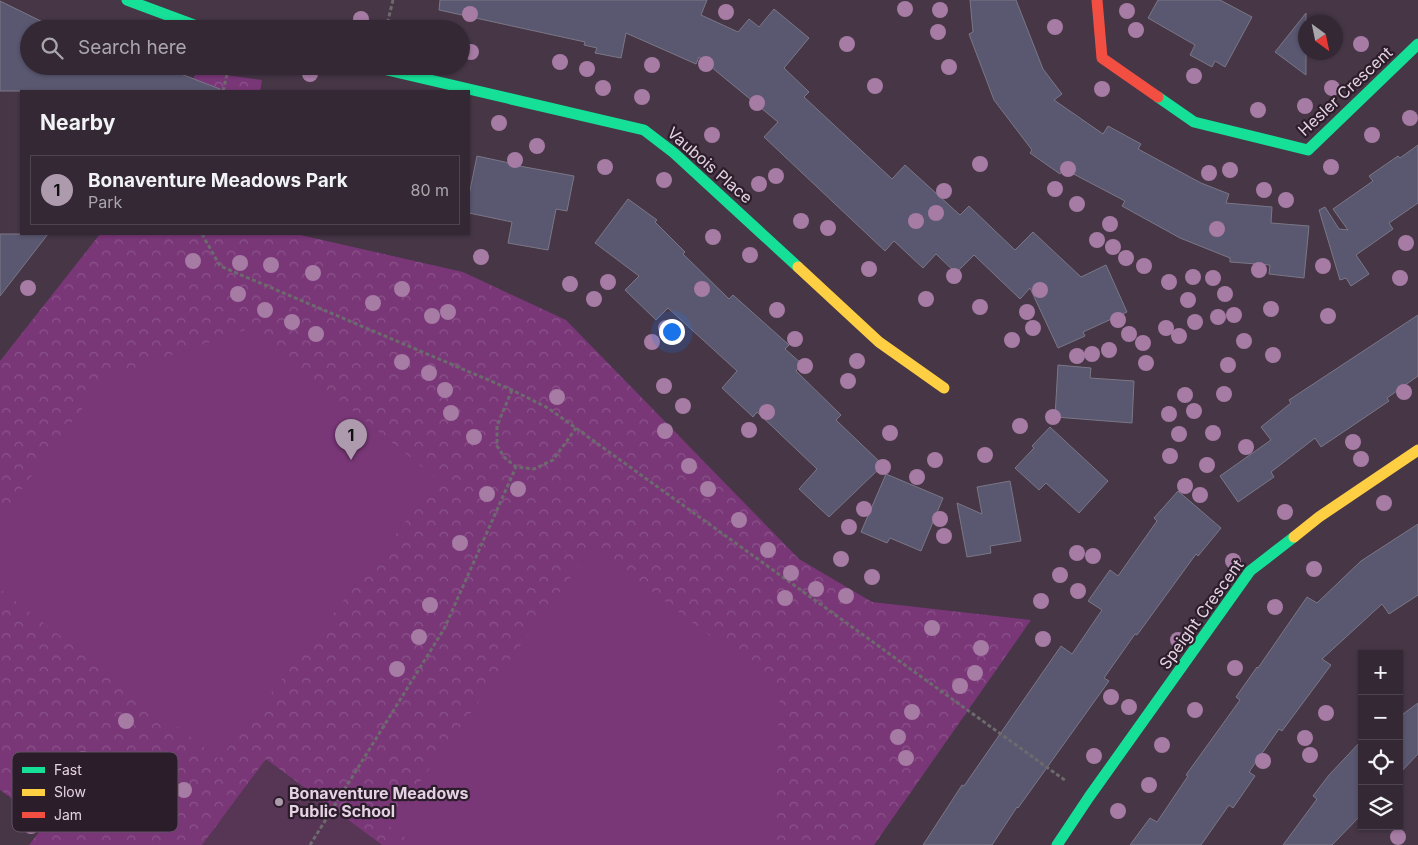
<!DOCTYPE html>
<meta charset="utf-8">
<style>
body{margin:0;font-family:Inter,sans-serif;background:#3f3440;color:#f1f3f6}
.controls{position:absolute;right:15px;bottom:15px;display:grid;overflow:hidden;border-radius:0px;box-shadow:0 1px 4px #0004}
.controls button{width:45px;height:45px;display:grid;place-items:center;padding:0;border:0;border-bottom:1px solid #4e444f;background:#342834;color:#f1f3f6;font:25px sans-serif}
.compass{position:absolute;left:1298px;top:15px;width:45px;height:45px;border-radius:50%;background:#342834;box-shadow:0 1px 4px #0004;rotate:147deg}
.you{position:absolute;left:671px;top:331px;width:18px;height:18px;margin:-12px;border:4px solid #fff;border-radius:50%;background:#1a73e8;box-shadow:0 0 0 8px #1a73e833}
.badge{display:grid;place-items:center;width:32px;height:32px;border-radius:50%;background:#ad9bad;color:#111;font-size:16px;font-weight:700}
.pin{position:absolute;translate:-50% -41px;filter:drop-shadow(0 1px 2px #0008)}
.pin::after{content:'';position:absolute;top:26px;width:18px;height:15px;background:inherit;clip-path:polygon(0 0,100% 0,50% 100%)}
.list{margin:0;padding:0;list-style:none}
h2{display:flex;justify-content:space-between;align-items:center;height:65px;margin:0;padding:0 20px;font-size:21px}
h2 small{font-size:16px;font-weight:400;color:#a9a6ac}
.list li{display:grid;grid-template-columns:32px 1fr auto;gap:15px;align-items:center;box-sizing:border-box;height:70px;margin:0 10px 10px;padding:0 10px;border:1px solid #4e444f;border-radius:0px}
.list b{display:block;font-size:19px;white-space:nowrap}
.list p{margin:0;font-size:16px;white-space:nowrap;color:#a9a6ac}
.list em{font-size:16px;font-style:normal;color:#a9a6ac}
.icon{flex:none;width:28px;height:28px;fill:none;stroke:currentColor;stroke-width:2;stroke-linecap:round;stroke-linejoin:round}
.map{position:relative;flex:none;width:1418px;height:845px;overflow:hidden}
.search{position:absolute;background:#342834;box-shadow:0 1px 4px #0004;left:20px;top:20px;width:450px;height:55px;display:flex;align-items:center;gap:12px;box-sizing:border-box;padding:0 18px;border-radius:28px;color:#a9a6ac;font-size:19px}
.panel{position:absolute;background:#342834;box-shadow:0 1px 4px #0004;left:20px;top:90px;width:450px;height:145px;border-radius:0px}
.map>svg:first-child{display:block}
</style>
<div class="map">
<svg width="1418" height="845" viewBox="0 0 1418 845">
<defs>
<pattern id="forest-crowns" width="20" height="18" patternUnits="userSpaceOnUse" patternTransform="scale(1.25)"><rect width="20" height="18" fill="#793778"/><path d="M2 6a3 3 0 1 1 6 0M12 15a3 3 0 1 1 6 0" fill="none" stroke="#8c538b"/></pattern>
</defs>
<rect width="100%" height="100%" fill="#463646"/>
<!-- built -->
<path fill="#563555" d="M266,759L382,845H202Z"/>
<!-- forest -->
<g fill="url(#forest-crowns)">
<path d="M197,71L262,80L260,91H187Z"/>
<path d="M100,234H296L463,272L566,320L799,559L872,602L1031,620L874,845H382L266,759L202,845H29L46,823L0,790V361Z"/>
</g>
<!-- pitch -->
<g fill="#793778">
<path d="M251,328L438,480L219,759L0,589V518L105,378Z"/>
<path d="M593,547L780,689L774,845H415L388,825Z"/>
</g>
<!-- building -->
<g fill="#5a5871" stroke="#7b7786">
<path d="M440,0H707L701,15L738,32L749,19L759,27L774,9L809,38L784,68L809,92L804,97L892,179L905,165L960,215L969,206L1015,250L1033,232L1081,277L1106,265L1127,312L1083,332L1085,336L1058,348L1030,288L1020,299L974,255L956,273L936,254L923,268L894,241L885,251L764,137L778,122L699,57L696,64L626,33L621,58L595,53L597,48L584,45L585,42L439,10Z"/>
<path d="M970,0H1016L1043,69L1062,94L1054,100L1103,134L1108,126L1141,144L1138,149L1201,183L1229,194L1226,203L1272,207L1271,223L1309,226L1304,278L1269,274L1270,265L1230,262V258L1180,238L1122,206L1125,201L1064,169L1060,174L1030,153L1032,150L994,100L969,34L973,32Z"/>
<path d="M1158,0H1220L1252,17L1225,67L1215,61L1212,67L1190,55L1195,45L1148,18Z"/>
<path d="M0,1L53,27V29H29V66H160L220,89V91H0Z"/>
<path d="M1306,13V75L1275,52Z"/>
<path d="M1418,145V203L1389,223L1393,229L1356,255L1369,274L1351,286L1346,278L1340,280L1319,210L1325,207L1339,229L1348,230L1333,209L1373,181L1369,176L1398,156L1400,158Z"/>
<path d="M477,156L514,164V165L574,176L567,211L556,209L548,250L508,243L512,222L469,213V195Z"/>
<path d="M628,199L657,220L655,222L685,252L683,254L729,299L733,295L789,345L785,349L802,364L796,371L841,415L836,420L883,465L829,517L799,489L817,469L757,412L753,417L722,388L737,371L668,308L656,320L625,290L639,276L595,243Z"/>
<path d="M0,234H48L0,296Z"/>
<path d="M1418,315V376L1387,398L1389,401L1321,447L1315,438L1271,472L1274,477L1238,502L1220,476L1271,440L1261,427L1291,403L1289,400Z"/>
<path d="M1058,365L1091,368L1090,378L1134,381L1132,423L1055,417Z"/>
<path d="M1050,427L1108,481L1079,513L1046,483L1039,490L1015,468L1034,448L1032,446Z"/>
<path d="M886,474L943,498L921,551L890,538L887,543L861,532Z"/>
<path d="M1010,481L1021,541L990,546L991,553L967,557L957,503L982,514L977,487Z"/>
<path d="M1178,491L1221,528L1198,556L1196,554L1137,635L1135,634L1104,678L1109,681L1018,808L1017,807L992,845H923L962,785L964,786L1061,646L1072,654L1102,610L1088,601L1110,570L1118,576L1157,521L1154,518Z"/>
<path d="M1418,524V595L1389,614L1382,604L1322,659L1331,665L1282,731L1279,729L1249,772L1255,776L1233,808L1229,805L1201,845H1130L1150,818L1157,822L1188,776L1186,775L1240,700L1236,697L1257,667L1258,668L1307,597L1317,603L1361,561Z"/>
<path d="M1418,703V754L1399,774V717Z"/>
<path d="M1362,740V814L1332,845H1283L1317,799L1313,796L1329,775Z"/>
</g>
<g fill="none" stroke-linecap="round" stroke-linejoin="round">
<!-- path -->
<g stroke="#6d6a6d" stroke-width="3" stroke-dasharray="4 2.5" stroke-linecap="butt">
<path d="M386,29L393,0"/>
<path d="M223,91L229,66"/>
<path d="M202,234L220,266L512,390L548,408L1066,781"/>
<path d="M512,390L497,426V446L505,458L516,467L534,469L553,460L576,428"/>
<path d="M310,845L444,629L516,467"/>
</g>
<!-- fast -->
<g stroke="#16e098" stroke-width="11">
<path d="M127,0L194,25L211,29"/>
<path d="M370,66L644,130L674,153L798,267"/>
<path d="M1158,97L1194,122L1308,150L1418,44"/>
<path d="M1057,845L1089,797L1250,571L1294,537"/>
</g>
<!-- slow -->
<g stroke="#ffcf43" stroke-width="11">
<path d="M798,267L879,342L944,388"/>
<path d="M1294,537L1319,517L1418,450"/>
</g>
<!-- jam -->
<path stroke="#f24e42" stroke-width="11" d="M1097,0L1102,58L1158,97"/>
</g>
<!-- trees -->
<g fill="#a67ba4">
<circle cx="905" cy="9" r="8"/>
<circle cx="940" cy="10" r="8"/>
<circle cx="1127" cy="11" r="8"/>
<circle cx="726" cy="12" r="8"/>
<circle cx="470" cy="14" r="8"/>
<circle cx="361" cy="19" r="8"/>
<circle cx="1055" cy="27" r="8"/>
<circle cx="1136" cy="30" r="8"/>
<circle cx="938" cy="32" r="8"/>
<circle cx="847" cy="44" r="8"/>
<circle cx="1361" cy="44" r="8"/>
<circle cx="471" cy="52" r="8"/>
<circle cx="560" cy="62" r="8"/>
<circle cx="706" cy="64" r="8"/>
<circle cx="652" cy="65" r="8"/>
<circle cx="949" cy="67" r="8"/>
<circle cx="587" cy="69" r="8"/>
<circle cx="310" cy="74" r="8"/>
<circle cx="1194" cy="76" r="8"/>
<circle cx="875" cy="86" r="8"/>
<circle cx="603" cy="88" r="8"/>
<circle cx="1332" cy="88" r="8"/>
<circle cx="1102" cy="89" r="8"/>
<circle cx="642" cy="97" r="8"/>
<circle cx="757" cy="103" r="8"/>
<circle cx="1305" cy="106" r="8"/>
<circle cx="1258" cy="110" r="8"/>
<circle cx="1410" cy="118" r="8"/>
<circle cx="499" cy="123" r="8"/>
<circle cx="712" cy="135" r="8"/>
<circle cx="1372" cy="135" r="8"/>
<circle cx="537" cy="146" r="8"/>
<circle cx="515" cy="160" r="8"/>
<circle cx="980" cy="164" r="8"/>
<circle cx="605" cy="167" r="8"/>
<circle cx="1331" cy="167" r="8"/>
<circle cx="1068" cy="169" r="8"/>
<circle cx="1230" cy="170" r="8"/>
<circle cx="1209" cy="173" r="8"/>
<circle cx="776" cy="176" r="8"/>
<circle cx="664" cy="180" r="8"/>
<circle cx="759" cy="184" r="8"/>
<circle cx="1055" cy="189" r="8"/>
<circle cx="1264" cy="190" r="8"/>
<circle cx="944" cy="191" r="8"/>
<circle cx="1286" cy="200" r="8"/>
<circle cx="1077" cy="204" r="8"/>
<circle cx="936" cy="213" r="8"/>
<circle cx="801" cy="221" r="8"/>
<circle cx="916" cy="221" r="8"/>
<circle cx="1110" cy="224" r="8"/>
<circle cx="828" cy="228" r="8"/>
<circle cx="1217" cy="229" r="8"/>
<circle cx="713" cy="237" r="8"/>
<circle cx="1097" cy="240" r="8"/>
<circle cx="1406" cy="243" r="8"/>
<circle cx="1113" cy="247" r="8"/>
<circle cx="750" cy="255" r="8"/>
<circle cx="481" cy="257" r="8"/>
<circle cx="1126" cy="258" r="8"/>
<circle cx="193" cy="261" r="8"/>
<circle cx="240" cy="263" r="8"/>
<circle cx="271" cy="265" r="8"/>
<circle cx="1144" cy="266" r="8"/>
<circle cx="1323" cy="266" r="8"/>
<circle cx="869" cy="269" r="8"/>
<circle cx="1259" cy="270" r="8"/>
<circle cx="313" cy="273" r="8"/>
<circle cx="954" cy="276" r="8"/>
<circle cx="1193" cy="277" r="8"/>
<circle cx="1213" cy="278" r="8"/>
<circle cx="1400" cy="278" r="8"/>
<circle cx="608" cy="282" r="8"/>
<circle cx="1169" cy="282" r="8"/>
<circle cx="570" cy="284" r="8"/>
<circle cx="28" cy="288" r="8"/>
<circle cx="402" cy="289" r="8"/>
<circle cx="702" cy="289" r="8"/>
<circle cx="1040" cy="290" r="8"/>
<circle cx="238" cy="294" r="8"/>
<circle cx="1225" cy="294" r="8"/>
<circle cx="594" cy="299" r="8"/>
<circle cx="926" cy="299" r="8"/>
<circle cx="1188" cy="300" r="8"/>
<circle cx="373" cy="303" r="8"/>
<circle cx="980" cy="307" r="8"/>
<circle cx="1271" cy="309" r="8"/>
<circle cx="265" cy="310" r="8"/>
<circle cx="777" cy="310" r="8"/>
<circle cx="448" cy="312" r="8"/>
<circle cx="1027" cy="312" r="8"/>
<circle cx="1234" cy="315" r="8"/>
<circle cx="432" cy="316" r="8"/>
<circle cx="1328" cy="316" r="8"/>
<circle cx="1218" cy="317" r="8"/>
<circle cx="1118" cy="320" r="8"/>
<circle cx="292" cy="322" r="8"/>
<circle cx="1195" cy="322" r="8"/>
<circle cx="666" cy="328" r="8"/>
<circle cx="1033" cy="328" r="8"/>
<circle cx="1166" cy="328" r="8"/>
<circle cx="316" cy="334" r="8"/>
<circle cx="1129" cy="334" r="8"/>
<circle cx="1179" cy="336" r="8"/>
<circle cx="795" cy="339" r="8"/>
<circle cx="1012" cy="340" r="8"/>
<circle cx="1244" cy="341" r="8"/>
<circle cx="652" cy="342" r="8"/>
<circle cx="1143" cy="343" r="8"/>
<circle cx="1109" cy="350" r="8"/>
<circle cx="1092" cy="354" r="8"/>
<circle cx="1273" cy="355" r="8"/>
<circle cx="1077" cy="356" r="8"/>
<circle cx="857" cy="361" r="8"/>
<circle cx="402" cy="362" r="8"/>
<circle cx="1146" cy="363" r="8"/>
<circle cx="1228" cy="365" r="8"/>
<circle cx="805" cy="366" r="8"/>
<circle cx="429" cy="373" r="8"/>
<circle cx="848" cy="381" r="8"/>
<circle cx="664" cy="386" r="8"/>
<circle cx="445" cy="390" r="8"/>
<circle cx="1404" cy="392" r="8"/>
<circle cx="1224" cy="394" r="8"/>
<circle cx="1185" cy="395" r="8"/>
<circle cx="557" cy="397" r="8"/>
<circle cx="683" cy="406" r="8"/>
<circle cx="1194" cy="411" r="8"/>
<circle cx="767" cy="412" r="8"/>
<circle cx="451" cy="413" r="8"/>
<circle cx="1169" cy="414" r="8"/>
<circle cx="1053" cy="417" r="8"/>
<circle cx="1020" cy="426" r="8"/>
<circle cx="749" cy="430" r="8"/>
<circle cx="665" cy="431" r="8"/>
<circle cx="890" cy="433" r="8"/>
<circle cx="1213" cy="433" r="8"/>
<circle cx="1179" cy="434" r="8"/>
<circle cx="474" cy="437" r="8"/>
<circle cx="1353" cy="442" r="8"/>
<circle cx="1246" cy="447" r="8"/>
<circle cx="985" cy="455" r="8"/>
<circle cx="1170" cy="456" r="8"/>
<circle cx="1361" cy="459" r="8"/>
<circle cx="935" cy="460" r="8"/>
<circle cx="1207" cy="465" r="8"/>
<circle cx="689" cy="466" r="8"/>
<circle cx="883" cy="467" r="8"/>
<circle cx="917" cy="477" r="8"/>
<circle cx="1185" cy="486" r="8"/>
<circle cx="518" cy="489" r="8"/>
<circle cx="708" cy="489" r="8"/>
<circle cx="487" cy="494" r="8"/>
<circle cx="1200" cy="495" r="8"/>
<circle cx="1384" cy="503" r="8"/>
<circle cx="864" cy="509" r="8"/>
<circle cx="1285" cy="512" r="8"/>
<circle cx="940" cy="519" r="8"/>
<circle cx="739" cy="520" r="8"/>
<circle cx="849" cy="527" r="8"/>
<circle cx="944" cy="536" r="8"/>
<circle cx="460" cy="543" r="8"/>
<circle cx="768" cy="550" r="8"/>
<circle cx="1077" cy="553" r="8"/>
<circle cx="1093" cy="556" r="8"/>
<circle cx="841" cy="559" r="8"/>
<circle cx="1233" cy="561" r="8"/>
<circle cx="1314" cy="569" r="8"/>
<circle cx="791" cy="573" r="8"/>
<circle cx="1060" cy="575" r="8"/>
<circle cx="872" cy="577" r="8"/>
<circle cx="816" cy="589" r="8"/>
<circle cx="1078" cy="591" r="8"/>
<circle cx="846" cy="596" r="8"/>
<circle cx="785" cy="598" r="8"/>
<circle cx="1041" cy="601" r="8"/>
<circle cx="430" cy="605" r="8"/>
<circle cx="1275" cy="607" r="8"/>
<circle cx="932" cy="628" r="8"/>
<circle cx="419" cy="637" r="8"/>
<circle cx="1043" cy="639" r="8"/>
<circle cx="1178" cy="640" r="8"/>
<circle cx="981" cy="648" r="8"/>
<circle cx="1235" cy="668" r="8"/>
<circle cx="397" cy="669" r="8"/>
<circle cx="975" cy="673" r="8"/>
<circle cx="960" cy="686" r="8"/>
<circle cx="1111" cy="697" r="8"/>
<circle cx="1129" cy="707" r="8"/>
<circle cx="1195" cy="710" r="8"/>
<circle cx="912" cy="712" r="8"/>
<circle cx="1326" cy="713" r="8"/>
<circle cx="126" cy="721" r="8"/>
<circle cx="898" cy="737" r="8"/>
<circle cx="1305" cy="738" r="8"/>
<circle cx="1162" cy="745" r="8"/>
<circle cx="1310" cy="755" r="8"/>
<circle cx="1094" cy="756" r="8"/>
<circle cx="906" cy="758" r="8"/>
<circle cx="83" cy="759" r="8"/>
<circle cx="1263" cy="761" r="8"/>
<circle cx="1149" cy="785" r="8"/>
<circle cx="184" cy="790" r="8"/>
<circle cx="1118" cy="811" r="8"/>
<circle cx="31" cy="826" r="8"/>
<circle cx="1398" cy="837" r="8"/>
</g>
<!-- markers -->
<circle fill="#ad9bad" stroke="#2b1d2a" stroke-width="2" cx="279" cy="802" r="5"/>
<g text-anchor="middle" stroke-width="4.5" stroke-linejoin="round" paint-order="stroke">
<!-- street labels -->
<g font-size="16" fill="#e5d2e4" stroke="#2b1d2a">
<text transform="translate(1345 91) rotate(-43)" y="6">Hesler Crescent</text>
<text transform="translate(710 165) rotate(41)" y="6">Vaubois Place</text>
<text transform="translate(1201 614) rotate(-54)" y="6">Speight Crescent</text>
</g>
<!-- poi labels -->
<g font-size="16" font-weight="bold" fill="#e5d2e4" stroke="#2b1d2a" text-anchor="start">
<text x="289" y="799">Bonaventure Meadows<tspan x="289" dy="18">Public School</tspan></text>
</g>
</g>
<!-- legend -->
<rect x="12" y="752" width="166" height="80" rx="8" fill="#2b1d2a" stroke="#635362" stroke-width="1"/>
<rect x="22" y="767" width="23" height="6" fill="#16e098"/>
<rect x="22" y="789" width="23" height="7" fill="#ffcf43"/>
<rect x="22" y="812" width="23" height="6" fill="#f24e42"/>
<g font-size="14" fill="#e5d2e4">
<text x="54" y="775">Fast</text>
<text x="54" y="797">Slow</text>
<text x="54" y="820">Jam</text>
</g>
</svg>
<div class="controls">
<button>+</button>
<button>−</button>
<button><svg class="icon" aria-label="locate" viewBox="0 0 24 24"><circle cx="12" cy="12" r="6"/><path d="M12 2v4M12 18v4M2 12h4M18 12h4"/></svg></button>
<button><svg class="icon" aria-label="layers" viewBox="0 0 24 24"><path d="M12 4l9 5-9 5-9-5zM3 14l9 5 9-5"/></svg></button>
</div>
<svg class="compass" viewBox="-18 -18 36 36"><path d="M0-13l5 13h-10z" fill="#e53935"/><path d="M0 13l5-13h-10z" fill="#a9a6ac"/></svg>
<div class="you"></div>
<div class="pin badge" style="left:351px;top:460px">1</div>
<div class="search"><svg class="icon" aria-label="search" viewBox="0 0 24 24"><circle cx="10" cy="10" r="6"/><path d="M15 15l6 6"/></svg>Search here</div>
<section class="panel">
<h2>Nearby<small></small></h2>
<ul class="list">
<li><span class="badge">1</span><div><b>Bonaventure Meadows Park</b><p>Park</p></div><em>80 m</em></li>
</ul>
</section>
</div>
